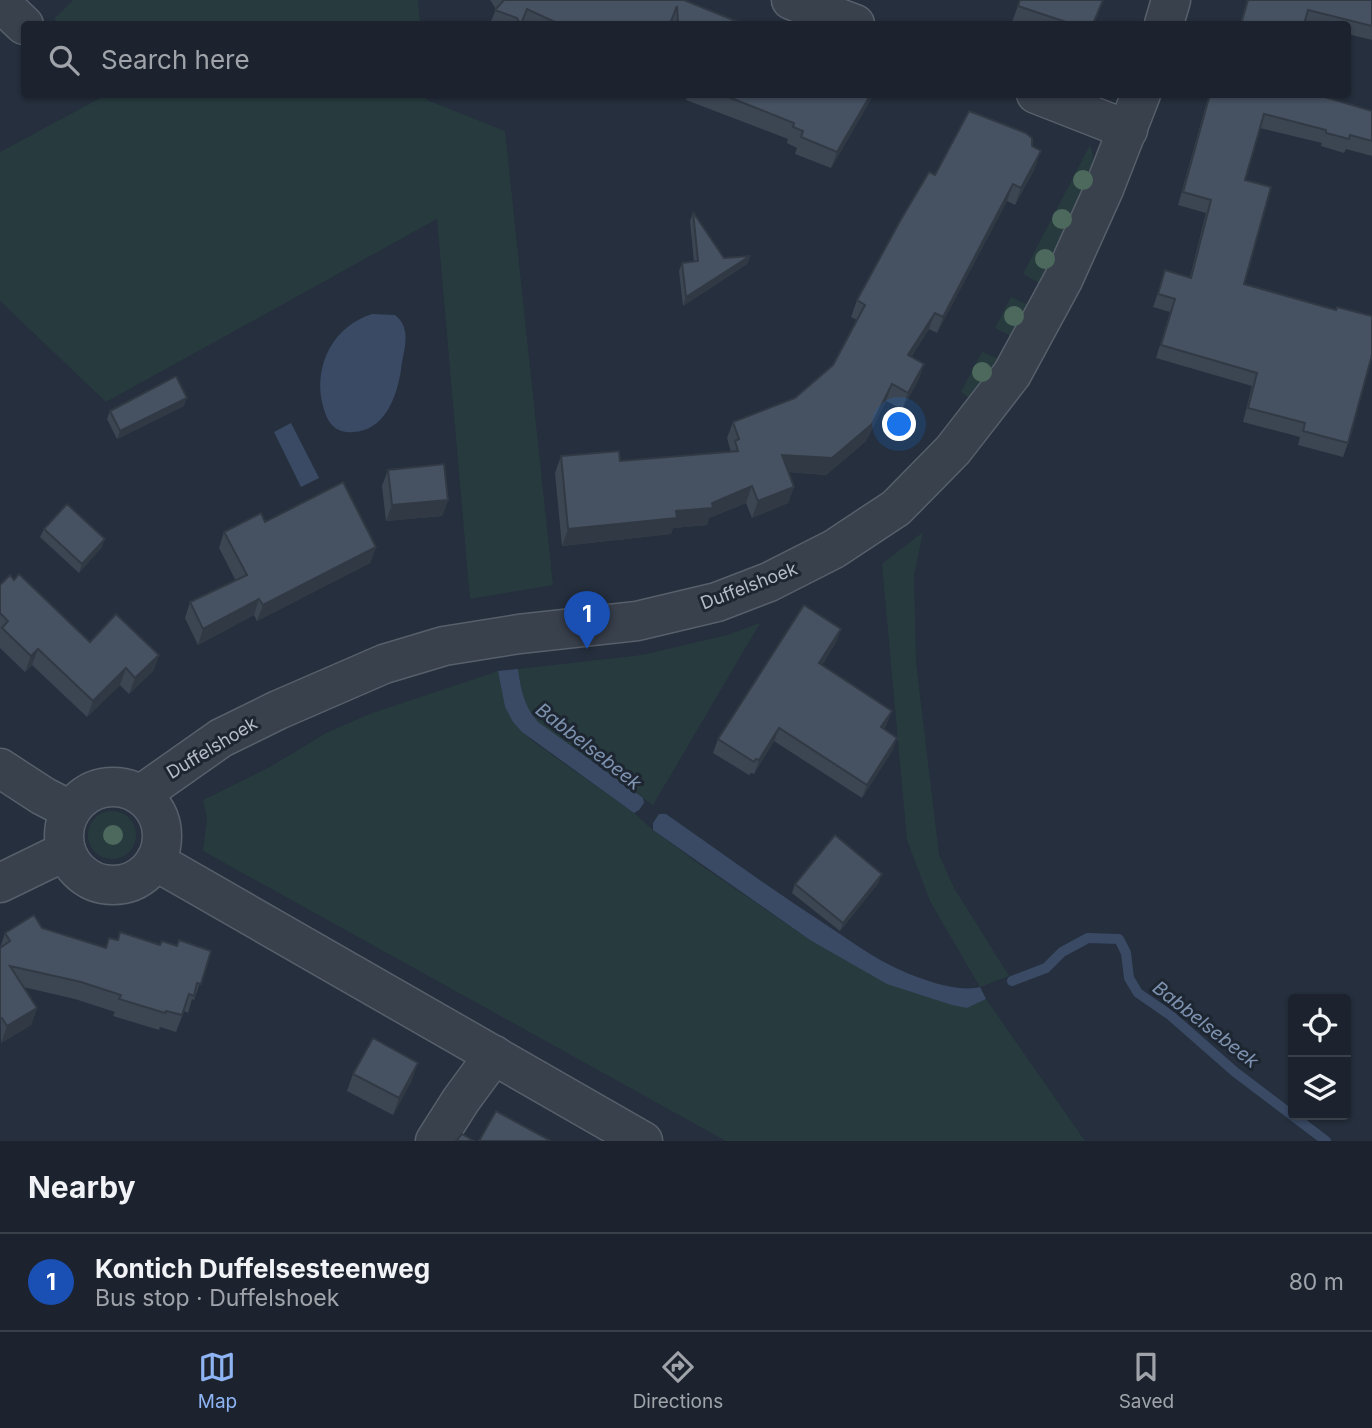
<!DOCTYPE html>
<meta charset="utf-8">
<style>
body{margin:0;font-family:Inter,sans-serif;background:#252b36;color:#f1f3f6}
.controls{position:absolute;right:21px;bottom:21px;display:grid;overflow:hidden;border-radius:7px;box-shadow:0 2px 5px #0004}
.controls button{width:63px;height:63px;display:grid;place-items:center;padding:0;border:0;border-bottom:2px solid #3a404a;background:#1c232e;color:#f1f3f6;font:35px sans-serif}
.you{position:absolute;left:900px;top:425px;width:24px;height:24px;margin:-18px;border:5px solid #fff;border-radius:50%;background:#1a73e8;box-shadow:0 0 0 10px #1a73e833}
.badge{display:grid;place-items:center;width:46px;height:46px;border-radius:50%;background:#8eb4f4;color:#fff;font-size:23px;font-weight:700}
.pin{position:absolute;translate:-50% -58px;filter:drop-shadow(0 2px 4px #0008)}
.pin::after{content:'';position:absolute;top:37px;width:24px;height:21px;background:inherit;clip-path:polygon(0 0,100% 0,50% 100%)}
.list{margin:0;padding:0;list-style:none}
h2{display:flex;justify-content:space-between;align-items:center;height:91px;margin:0;padding:0 28px;font-size:30px}
h2 small{font-size:23px;font-weight:400;color:#a0a4aa}
.list li{display:grid;grid-template-columns:46px 1fr auto;gap:21px;align-items:center;box-sizing:border-box;height:98px;padding:0 28px;border-top:2px solid #3a404a}
.list b{display:block;font-size:26px;white-space:nowrap}
.list p{margin:0;font-size:23px;white-space:nowrap;color:#a0a4aa}
.list em{font-size:23px;font-style:normal;color:#a0a4aa}
.icon{flex:none;width:38px;height:38px;fill:none;stroke:currentColor;stroke-width:2;stroke-linecap:round;stroke-linejoin:round}
.map{position:relative;flex:none;width:1372px;height:1141px;overflow:hidden}
.search{position:absolute;background:#1c232e;box-shadow:0 2px 5px #0004;left:21px;right:21px;top:21px;height:77px;display:flex;align-items:center;gap:18px;box-sizing:border-box;padding:0 24px;border-radius:7px;color:#a0a4aa;font-size:26px}
.sheet{height:189px;background:#1c232e}
nav{display:flex;justify-content:space-around;align-items:center;box-sizing:border-box;height:98px;border-top:2px solid #3a404a;background:#1c232e;font-size:19px;color:#a0a4aa}
nav a{display:grid;justify-items:center;gap:4px}
nav .on{color:#8eb4f4}
.map>svg:first-child{display:block}
</style>
<div class="map">
<svg width="1372" height="1141" viewBox="0 0 1372 1141">
<rect width="100%" height="100%" fill="#252f3d"/>
<!-- green -->
<g fill="#273b3e">
<path d="M73,0H418L420,24H60L54,19Z"/>
<path d="M106,95H426L427,100L505,131L553,585L470,599L437,219L106,402L0,301V152Z"/>
<path d="M1090,145L1093,155L1092,170L1041,284L1023,274Z"/>
<path d="M1011,297L1030,306L1013,337L995,328Z"/>
<path d="M982,352L999,359L972,400L961,392Z"/>
<path d="M923,532L914,575L916,662L939,855L954,888L1009,976L980,987L930,901L907,840L882,564Z"/>
<path d="M760,623L653,805L538,723C524,706 521,690 518,669L642,655L727,635Z"/>
<path d="M498,671L505,707L513,722L531,740L634,813L653,830L699,864L810,940L916,992L952,1005L967,1008L986,999L1085,1141H726L203,851L207,819L203,800L270,767L326,733L372,713Z"/>
<circle cx="112" cy="835" r="24"/>
</g>
<!-- water -->
<g fill="#3a4a64">
<path d="M372,314L395,315C413,329 403,351 401,370C397,396 385,431 353,432C346,433 338,431 333,426C327,421 324,410 322,402C314,364 334,326 372,314Z"/>
<path d="M291,423L319,478L301,487L274,432Z"/>
<path d="M518,669C521,690 524,706 538,722L643,798L644,803L639,810L634,813L522,732L513,722L505,707L498,671Z"/>
<path d="M659,814H666C719,851 771,889 825,924C849,940 872,957 898,969C920,979 957,993 980,987L986,999L967,1008L952,1005L887,984L810,940L653,830V823Z"/>
</g>
<g fill="none" stroke-linecap="round" stroke-linejoin="round">
<!-- stream -->
<path stroke="#3a4a64" stroke-width="10" d="M1012,981L1046,968L1062,952L1088,938L1119,939L1126,953L1129,978L1138,993L1170,1015L1235,1072L1326,1141"/>
<defs>
<g id="minor">
<path d="M791,0L855,24"/>
<path d="M0,2L24,25"/>
<path d="M1164,24L1171,0"/>
<path d="M1036,94L1128,130"/>
<path d="M0,768L43,796L70,810"/>
<circle cx="113" cy="836" r="49"/>
<path d="M140,795L221,738L278,710L384,664L444,646L519,634L637,621L717,602L769,582L834,549L896,508L953,450L1012,374L1063,280L1104,189L1141,94"/>
<path d="M155,861L643,1141"/>
<path d="M0,883L66,851"/>
<path d="M435,1141L461,1100L494,1055"/>
</g>
</defs>
<!-- minor casing -->
<use href="#minor" stroke="#575f6b" stroke-width="41"/>
<!-- minor -->
<use href="#minor" stroke="#39414d" stroke-width="38"/>
</g>
<!-- trees -->
<g fill="#4d695d">
<circle cx="1083" cy="180" r="10"/>
<circle cx="1062" cy="219" r="10"/>
<circle cx="1045" cy="259" r="10"/>
<circle cx="1014" cy="316" r="10"/>
<circle cx="982" cy="372" r="10"/>
<circle cx="113" cy="835" r="10"/>
</g>
<!-- wall -->
<g fill="#3c4653">
<path d="M490,0H684L743,24H671V23L670,24H490L496,9Z"/>
<path d="M1020,0L1094,24H1018L1012,22Z"/>
<path d="M1247,0H1372V40L1348,34V24H1310L1305,23L1304,24H1240Z"/>
<path d="M688,94H874L831,168L795,154L797,148L787,143L788,139L686,100Z"/>
<path d="M1209,94H1315L1372,111V156L1346,149L1344,153L1321,146L1322,143L1260,128L1245,180L1244,284L1348,443L1343,457L1298,445L1300,437L1243,422L1252,386L1156,358L1170,312L1153,307L1161,284L1165,270L1190,277L1206,213L1178,205Z"/>
<path d="M1032,146L1035,168L1015,205L1007,201L937,333L929,329L911,357L924,364L918,381L902,409L886,401L866,441L826,475L789,472L794,487L788,503L752,518L746,503L709,518L707,525L673,528L671,534L562,546L555,473L561,456L620,461L731,452L727,438L733,422L795,398L833,365L857,320L851,317L857,300L935,175Z"/>
<path d="M693,212L724,258L750,256L747,264L683,306L679,271L682,263L694,262L690,221Z"/>
<path d="M184,406L117,439L107,419L110,411Z"/>
<path d="M388,470L448,500L442,516L386,521L382,486Z"/>
<path d="M265,522L376,547L370,563L257,621L254,615L198,645L185,618L190,602L236,581L219,548L224,532Z"/>
<path d="M44,529L102,547L79,573L40,537Z"/>
<path d="M14,580L90,642L159,655L153,671L129,694L120,685L87,717L32,665L25,672L0,648V585Z"/>
<path d="M841,629L836,642L822,665L887,724L884,729L897,738L892,751L862,798L774,741L754,774L751,773L749,775L713,753L718,739Z"/>
<path d="M879,882L840,931L792,893L795,884Z"/>
<path d="M42,928L105,948L118,940L177,946L211,951L194,1000L192,999L188,1013L184,1011L176,1032L160,1027L159,1030L113,1016L115,1012L75,999L23,987L37,1008L31,1025L1,1043L0,948L5,933Z"/>
<path d="M353,1074L412,1080L393,1115L347,1091Z"/>
</g>
<!-- shaded-wall -->
<g fill="#313944">
<path d="M871,94H874L831,168L837,152Z"/>
<path d="M1041,151L1035,168L1015,205L1021,188Z"/>
<path d="M1013,184L1007,201L937,333L943,317Z"/>
<path d="M750,256L747,264L683,306L686,297Z"/>
<path d="M935,313L929,329L902,372L908,355Z"/>
<path d="M924,364L918,381L902,409L908,393Z"/>
<path d="M892,384L886,401L866,441L826,475L776,471L782,455Z"/>
<path d="M187,398L184,406L117,439L120,431Z"/>
<path d="M752,486L746,503L709,518L707,525L673,528L671,534L562,546L568,529L676,511L712,503Z"/>
<path d="M794,487L788,503L752,518L758,501Z"/>
<path d="M448,500L442,516L386,521L392,505Z"/>
<path d="M105,539L102,547L79,573L82,564Z"/>
<path d="M376,547L370,563L257,621L263,605Z"/>
<path d="M259,599L254,615L198,645L203,629Z"/>
<path d="M841,629L836,642L814,677L819,663Z"/>
<path d="M38,649L32,665L25,672L31,656Z"/>
<path d="M159,655L153,671L129,694L135,678Z"/>
<path d="M126,668L120,685L87,717L93,701Z"/>
<path d="M892,711L887,724L876,740L881,727Z"/>
<path d="M779,728L774,741L754,774L759,760Z"/>
<path d="M897,738L892,751L862,798L867,785Z"/>
<path d="M882,874L879,882L840,931L843,923Z"/>
<path d="M37,1008L31,1025L1,1043L7,1026Z"/>
<path d="M418,1063L412,1080L393,1115L399,1098Z"/>
</g>
<!-- building -->
<g fill="#465161" stroke="#313944" stroke-width="2">
<path d="M504,0H684L743,24H678L677,6L670,24H559L527,9L521,24H520L517,18L495,10Z"/>
<path d="M1020,0H1103L1093,24H1066V22L1018,6Z"/>
<path d="M1248,0H1372V26L1308,10L1304,24H1241Z"/>
<path d="M721,94H871L837,152L801,137L803,131L793,127L794,123Z"/>
<path d="M1210,94H1315L1372,111V141L1350,135L1349,139L1326,133V130L1264,114L1245,180L1271,187L1244,284L1336,310L1337,307L1372,316V355L1348,443L1303,431L1305,423L1248,408L1257,373L1161,345L1175,299L1158,294L1165,270L1191,278L1211,200L1183,192Z"/>
<path d="M969,111L1026,133L1032,138V146L1041,151L1021,188L1013,184L943,317L935,313L908,355L924,364L908,393L892,384L872,424L832,458L782,455L794,487L758,501L752,486L712,503L713,508L676,511L677,518L568,529L561,456L619,451L620,461L738,451L735,441L739,439L733,422L795,398L833,365L865,305L857,300L900,221L929,172L935,175Z"/>
<path d="M693,212L724,258L750,256L686,297L682,263L698,261Z"/>
<path d="M176,376L187,398L120,431L110,411Z"/>
<path d="M444,464L448,500L392,505L388,470Z"/>
<path d="M343,482L376,547L263,605L259,599L203,629L190,602L247,575L224,532L261,513L265,522Z"/>
<path d="M67,504L105,539L82,564L44,529Z"/>
<path d="M19,574L90,642L116,614L159,655L135,678L126,668L93,701L38,649L31,656L2,628L8,621L0,613V585L10,575L14,580Z"/>
<path d="M804,605L841,629L819,663L892,711L881,727L897,738L867,785L779,728L759,760L756,759L754,762L718,739Z"/>
<path d="M835,835L882,874L843,923L795,884Z"/>
<path d="M34,915L42,928L106,948L109,938L118,940L120,932L160,945L162,941L177,946L179,940L211,951L201,984L197,983L194,996L189,994L182,1015L166,1011L165,1013L119,999L121,995L81,982L10,966L37,1008L7,1026L2,1018L0,1019V948L10,941L5,933Z"/>
<path d="M373,1038L418,1063L399,1098L353,1074Z"/>
<path d="M496,1111L551,1141H479Z"/>
<path d="M462,1134L474,1141H456Z"/>
</g>
<g text-anchor="middle" stroke-width="6" stroke-linejoin="round" paint-order="stroke">
<!-- street labels -->
<g font-size="18" fill="#b5bcc8" stroke="#1e2632">
<text transform="translate(749 586) rotate(-21)" y="6">Duffelshoek</text>
<text transform="translate(212 748) rotate(-31)" y="6">Duffelshoek</text>
</g>
<!-- water labels -->
<g font-size="19" font-style="italic" fill="#7d92af" stroke="#1e2632">
<text transform="translate(589 746) rotate(38)" y="7">Babbelsebeek</text>
<text transform="translate(1206 1024) rotate(38)" y="7">Babbelsebeek</text>
</g>
</g>
</svg>
<div class="controls">
<button><svg class="icon" aria-label="locate" viewBox="0 0 24 24"><circle cx="12" cy="12" r="6"/><path d="M12 2v4M12 18v4M2 12h4M18 12h4"/></svg></button>
<button><svg class="icon" aria-label="layers" viewBox="0 0 24 24"><path d="M12 4l9 5-9 5-9-5zM3 14l9 5 9-5"/></svg></button>
</div>
<div class="you"></div>
<div class="pin badge" style="left:587px;top:649px;background:#1a4fb4">1</div>
<div class="search"><svg class="icon" aria-label="search" viewBox="0 0 24 24"><circle cx="10" cy="10" r="6"/><path d="M15 15l6 6"/></svg>Search here</div>
</div>
<section class="sheet">
<h2>Nearby<small></small></h2>
<ul class="list">
<li><span class="badge" style="background:#1a4fb4">1</span><div><b>Kontich Duffelsesteenweg</b><p>Bus stop · Duffelshoek</p></div><em>80 m</em></li>
</ul>
</section>
<nav>
<a class="on"><svg class="icon" aria-label="map" viewBox="0 0 24 24"><path d="M3 6l6-2 6 2 6-2v14l-6 2-6-2-6 2zM9 4v14M15 6v14"/></svg>Map</a>
<a><svg class="icon" aria-label="directions" viewBox="0 0 24 24"><path d="M12 3l9 9-9 9-9-9zM9 14v-3h6M13 9l2 2-2 2"/></svg>Directions</a>
<a><svg class="icon" aria-label="saved" viewBox="0 0 24 24"><path d="M7 4h10v16l-5-4-5 4z"/></svg>Saved</a>
</nav>
